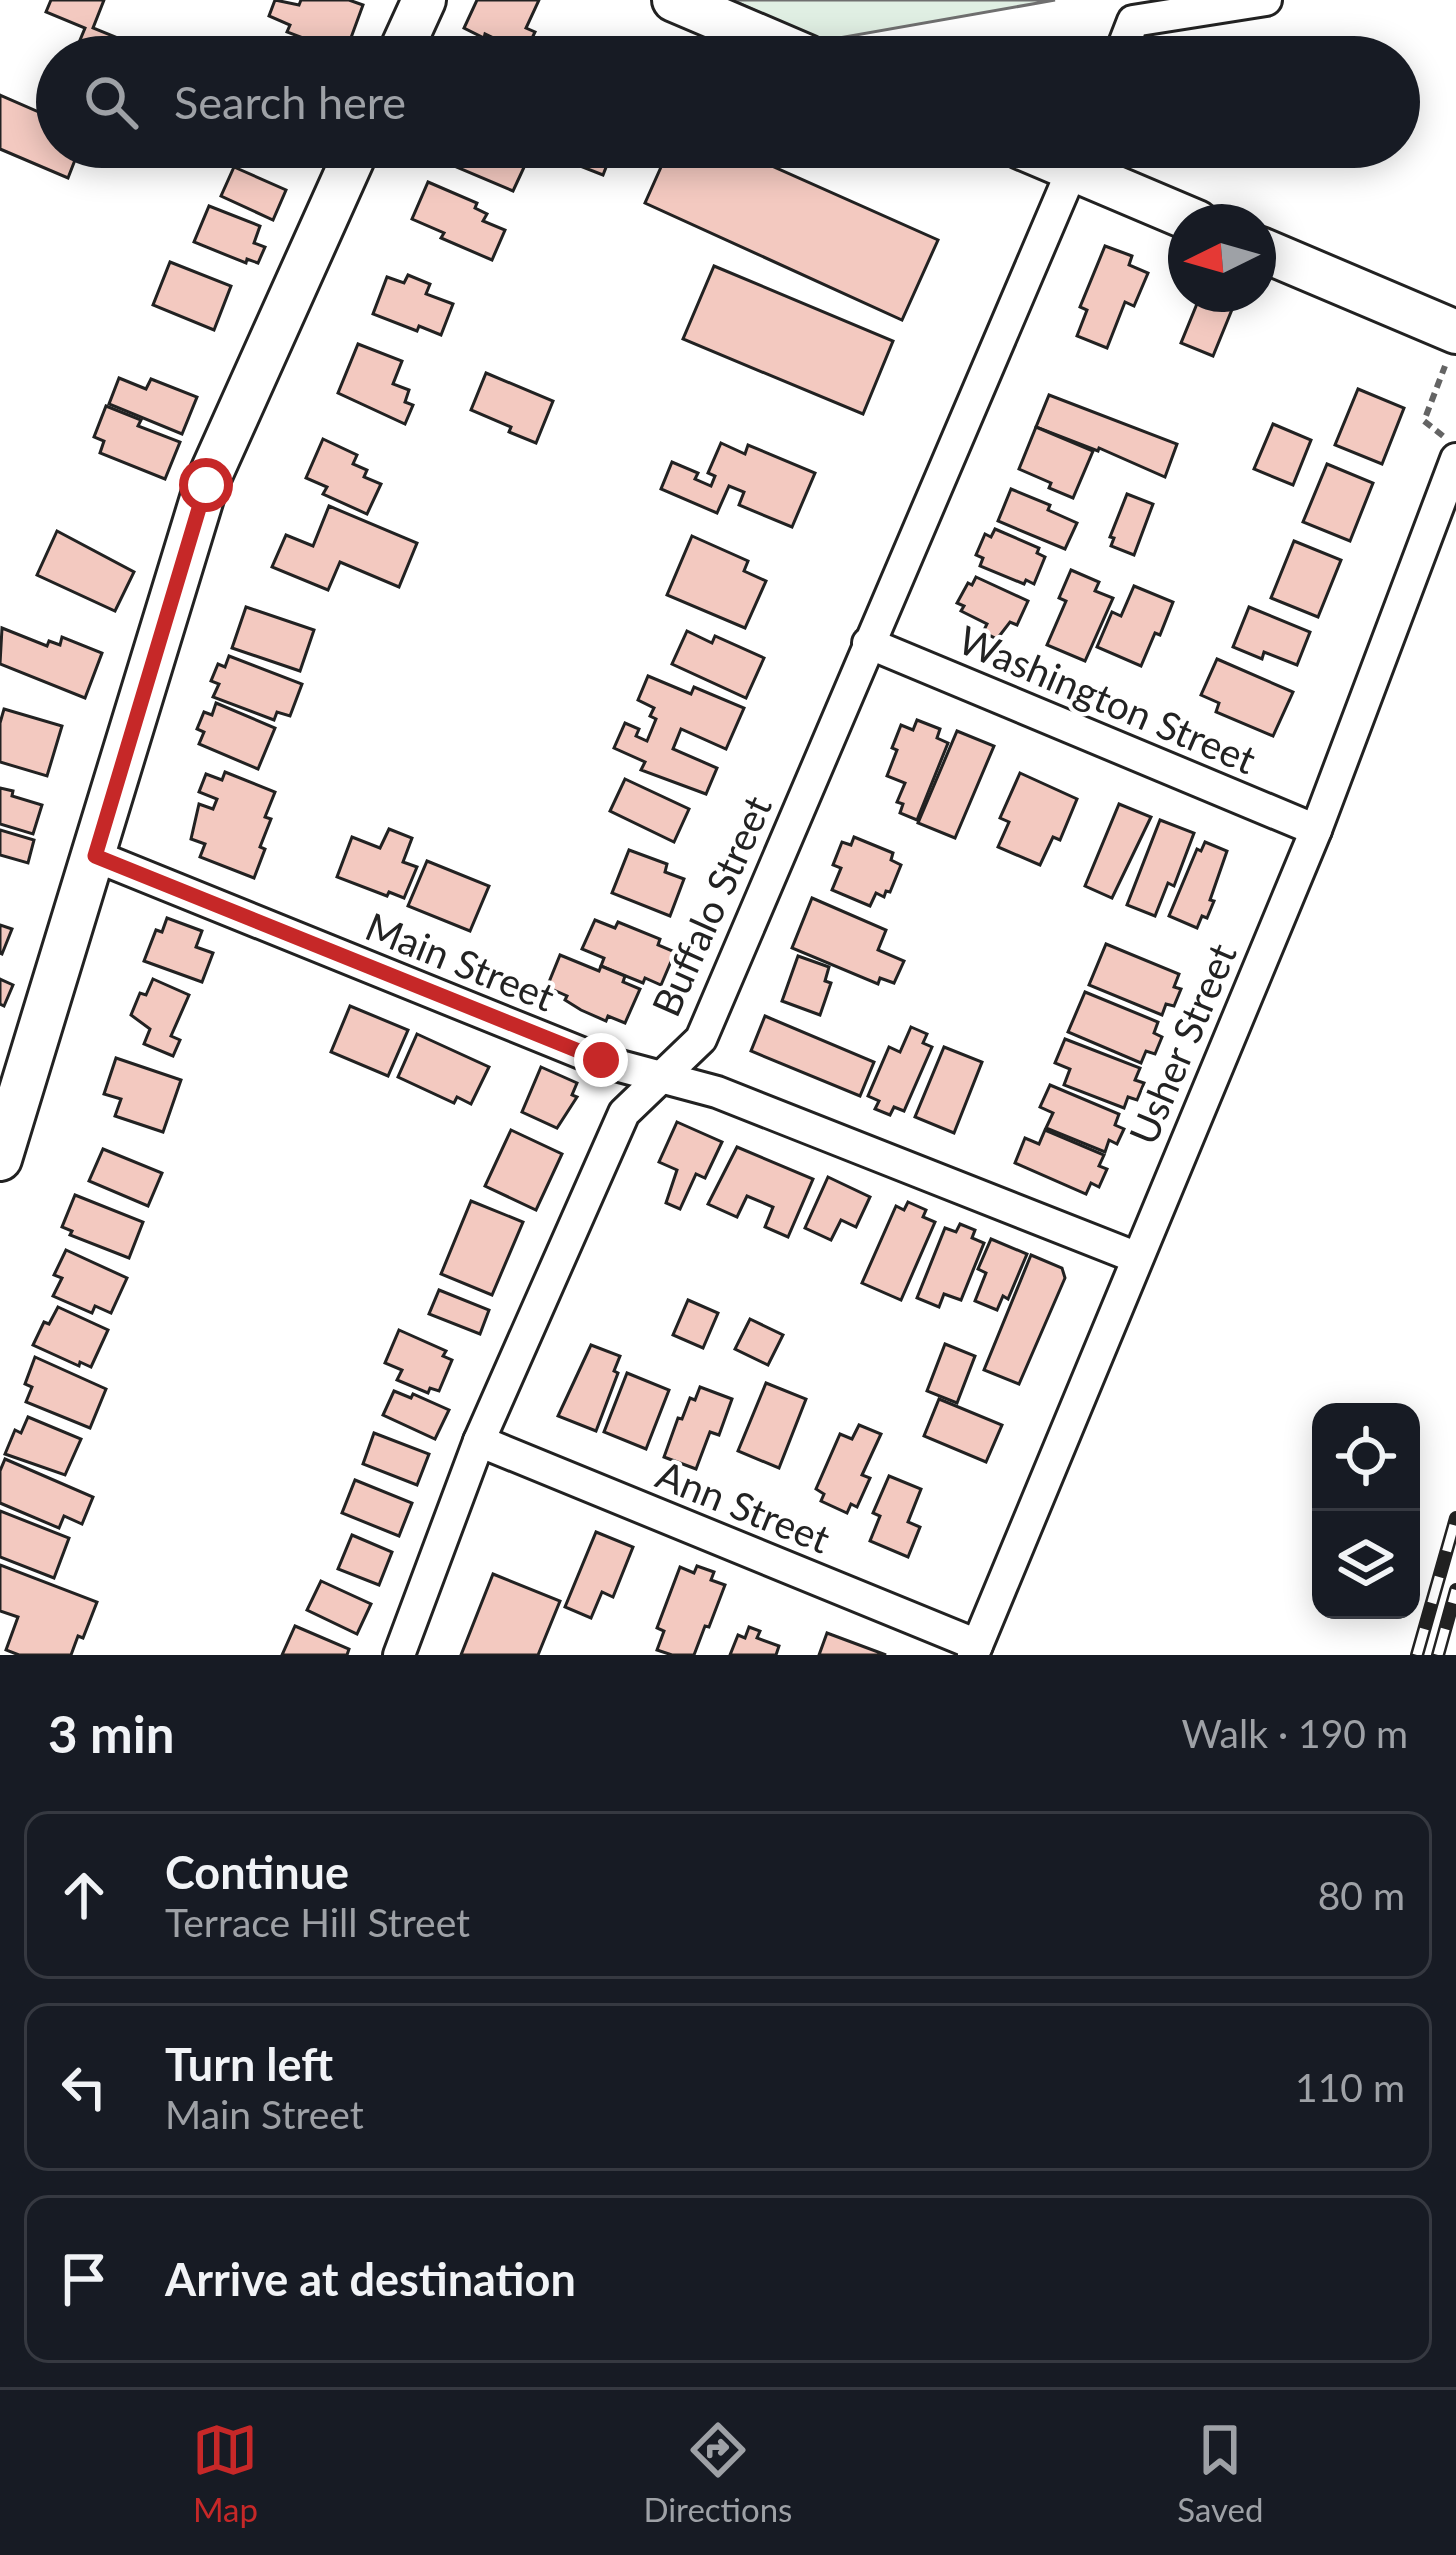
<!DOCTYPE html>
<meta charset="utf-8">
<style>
body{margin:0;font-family:Lato,sans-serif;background:#20242c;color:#f1f3f6}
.controls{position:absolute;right:36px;bottom:36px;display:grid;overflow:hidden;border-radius:24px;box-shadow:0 6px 30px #0003}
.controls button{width:108px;height:108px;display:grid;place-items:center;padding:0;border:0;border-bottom:3px solid #363941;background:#171b24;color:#f1f3f6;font:60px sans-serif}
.compass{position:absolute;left:1168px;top:204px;width:108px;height:108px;border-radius:50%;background:#171b24;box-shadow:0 6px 30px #0003;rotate:265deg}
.stop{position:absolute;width:36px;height:36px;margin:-27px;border:9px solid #c62828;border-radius:50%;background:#fff}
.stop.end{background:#c62828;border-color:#fff;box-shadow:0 3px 12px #0008}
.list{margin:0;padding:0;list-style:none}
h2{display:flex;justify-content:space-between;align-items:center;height:156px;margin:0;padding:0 48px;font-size:51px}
h2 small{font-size:39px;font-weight:400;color:#9ea1a6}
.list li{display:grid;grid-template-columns:78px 1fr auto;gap:36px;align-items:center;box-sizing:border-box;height:168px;margin:0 24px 24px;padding:0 24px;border:3px solid #363941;border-radius:24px}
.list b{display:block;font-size:45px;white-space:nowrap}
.list p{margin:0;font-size:39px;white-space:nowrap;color:#9ea1a6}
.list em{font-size:39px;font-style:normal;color:#9ea1a6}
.icon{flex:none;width:66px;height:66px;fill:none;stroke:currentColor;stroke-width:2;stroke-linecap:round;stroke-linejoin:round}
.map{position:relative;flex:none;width:1456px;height:1655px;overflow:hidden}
.search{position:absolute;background:#171b24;box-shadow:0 6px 30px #0003;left:36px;right:36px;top:36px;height:132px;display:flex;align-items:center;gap:30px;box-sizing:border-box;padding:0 42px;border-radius:66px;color:#9ea1a6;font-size:45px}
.sheet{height:732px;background:#171b24}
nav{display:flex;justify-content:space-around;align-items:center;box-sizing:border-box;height:168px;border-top:3px solid #363941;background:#171b24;font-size:33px;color:#9ea1a6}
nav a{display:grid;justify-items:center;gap:6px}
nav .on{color:#c62828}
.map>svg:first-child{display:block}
</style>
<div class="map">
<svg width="1456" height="1655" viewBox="0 0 1456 1655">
<rect width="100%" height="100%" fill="#fff"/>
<!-- green -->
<path fill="#e0efe3" stroke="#6f6f6f" stroke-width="3" d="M732,0H1055L822,41Z"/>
<!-- building -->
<g fill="#f3c9c0" stroke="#222" stroke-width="3">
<path d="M51,0H104L93,28L145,49L142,57H73L85,28L46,12Z"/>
<path d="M275,0L299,5L301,0H349L363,5L345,54L287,32L290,25L269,16Z"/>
<path d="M477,0H539L526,28L535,32L525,53L485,34L484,38L464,28Z"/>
<path d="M605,45L633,57H600Z"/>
<path d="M0,95L57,120V147H80L68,178L0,149Z"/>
<path d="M248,147H290L284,162Z"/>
<path d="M430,147H508L505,154L526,163L513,191L435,158L437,152Z"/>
<path d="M572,147H614L603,175L567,161Z"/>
<path d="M670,147H729L938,240L902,320L645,203Z"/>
<path d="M234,167L286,190L273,220L221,196Z"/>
<path d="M428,182L477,203L475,208L487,214L483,221L505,230L492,260L441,238L444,233L412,219Z"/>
<path d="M209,206L260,226L254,243L265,247L258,263L247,259L246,263L194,242Z"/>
<path d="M1105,246L1132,256L1129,265L1148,273L1134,306L1125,302L1107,348L1077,336L1087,310L1080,307Z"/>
<path d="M170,262L231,286L214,330L153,305Z"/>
<path d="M714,266L893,341L863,414L683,339Z"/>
<path d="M408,275L430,284L426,294L453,304L441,335L419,326L417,331L373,314L387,277L404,283Z"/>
<path d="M1201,294L1233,307L1213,356L1181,343Z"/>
<path d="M358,344L402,361L393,384L409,390L405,402L413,405L405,424L338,393Z"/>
<path d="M486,373L553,401L536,443L509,432L511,427L471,410Z"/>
<path d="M119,378L146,389L151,379L197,397L182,434L109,404Z"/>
<path d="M1358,389L1404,408L1382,464L1335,445Z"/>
<path d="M1049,395L1177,444L1165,477L1099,448L1098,451L1036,427Z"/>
<path d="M106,406L141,420L138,426L180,442L165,479L100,453L104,441L94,437Z"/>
<path d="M1273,424L1311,440L1293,485L1254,469Z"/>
<path d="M1036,427L1093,451L1073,498L1049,488L1051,483L1019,469Z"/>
<path d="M323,439L357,455L353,464L367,470L364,477L381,484L367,514L323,494L327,487L306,478Z"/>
<path d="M721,443L745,454L748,445L815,473L792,527L739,505L744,492L729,486L717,513L661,489L672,462L698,473L695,479L711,486L715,476L708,473Z"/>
<path d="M1327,464L1373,483L1350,541L1303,522Z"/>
<path d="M1011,489L1050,505L1048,510L1077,523L1065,549L998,521Z"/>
<path d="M1127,494L1153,504L1134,555L1111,546L1114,538L1110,537Z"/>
<path d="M329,506L417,543L399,587L340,562L328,590L272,567L286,535L313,546Z"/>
<path d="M995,529L1039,548L1037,553L1045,557L1034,584L1026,580L1024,584L980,566L983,558L976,555L985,534L991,537Z"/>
<path d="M57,531L134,572L115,611L37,575Z"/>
<path d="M692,536L748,561L744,571L766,581L745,628L667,595Z"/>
<path d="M1294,541L1341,560L1318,617L1271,598Z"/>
<path d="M1071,570L1099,582L1095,591L1113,598L1085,661L1047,645L1066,601L1059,598Z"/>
<path d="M976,577L1028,601L1017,625L1010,622L997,639L983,632L987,624L961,611L964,606L957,603L968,583L972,585Z"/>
<path d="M1134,586L1173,602L1160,635L1155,633L1141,666L1097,647L1112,612L1121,616Z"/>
<path d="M246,607L314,630L300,671L232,648Z"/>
<path d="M1249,607L1310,632L1297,665L1264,652L1262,659L1233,647Z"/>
<path d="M2,628L47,646L49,641L60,645L62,637L102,653L85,698L0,664Z"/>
<path d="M687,631L712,643L715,636L764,658L746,698L672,664Z"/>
<path d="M229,656L302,684L290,716L277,712L274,720L213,697L219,684L211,681L218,664L225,667Z"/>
<path d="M1217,659L1293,692L1273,736L1216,712L1219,703L1201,695Z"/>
<path d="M648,676L691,694L694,687L744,708L726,749L681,729L673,749L717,768L706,794L641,770L645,762L614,748L625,723L639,729L636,736L647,741L656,719L650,716L654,708L638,700Z"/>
<path d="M216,703L275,728L258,769L199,744L204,732L197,729L204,712L212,715Z"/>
<path d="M4,709L62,726L47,776L0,762V723Z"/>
<path d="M917,720L940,729L937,738L948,743L917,820L900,813L903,804L897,802L905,783L887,776L897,750L892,748L901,725L913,730Z"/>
<path d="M957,731L994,746L955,838L918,823Z"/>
<path d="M225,772L275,792L265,817L271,819L260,847L265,849L254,878L200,857L205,844L191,839L199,804L213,809L217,799L199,792L206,774L222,780Z"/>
<path d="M1020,773L1077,799L1060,840L1053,837L1040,865L998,847L1009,822L1000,818Z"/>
<path d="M625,779L689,809L674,842L610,811Z"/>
<path d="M0,788L13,791L12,796L42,805L33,834L0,824Z"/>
<path d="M1119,804L1151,817L1112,898L1085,886Z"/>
<path d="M1160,820L1194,833L1174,886L1168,883L1155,916L1127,905Z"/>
<path d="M389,829L412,838L403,862L417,867L404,898L389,892L387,896L337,877L352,837L380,848Z"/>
<path d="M0,830L34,840L28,863L0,855Z"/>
<path d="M854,837L893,853L891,860L901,865L890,892L886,891L884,897L876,893L870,906L832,890L841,868L833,865L842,842L851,845Z"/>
<path d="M1205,842L1227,851L1210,900L1214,901L1207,918L1202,916L1197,928L1169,916L1197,849L1201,851Z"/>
<path d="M629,850L667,864L665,872L684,879L670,916L612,893Z"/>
<path d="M427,861L489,886L470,931L408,906Z"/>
<path d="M812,898L886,930L878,950L904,961L894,983L880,978L878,984L792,948Z"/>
<path d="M167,918L202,931L196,947L213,953L202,982L144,961L156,930L162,932Z"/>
<path d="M595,920L615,928L618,922L660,939L658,945L675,952L661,985L645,978L643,983L601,966L604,958L582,949Z"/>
<path d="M0,925L12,929L2,954L0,953Z"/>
<path d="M1106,944L1179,974L1174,987L1181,989L1174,1006L1166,1004L1162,1015L1089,985Z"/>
<path d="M560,955L599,971L601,966L625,976L623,982L640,989L625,1023L608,1016L606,1021L581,1010L565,1000L567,996L547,987Z"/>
<path d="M798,956L829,967L825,981L831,983L820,1015L782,1001Z"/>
<path d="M0,979L13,985L4,1006L0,1004Z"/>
<path d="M153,979L189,995L171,1036L180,1040L173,1056L144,1044L150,1029L131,1015L140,993L146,995Z"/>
<path d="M1085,992L1158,1022L1154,1033L1162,1037L1155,1054L1146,1051L1141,1063L1068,1032Z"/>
<path d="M350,1006L408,1030L388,1076L331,1052Z"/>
<path d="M765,1016L874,1062L860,1096L751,1051Z"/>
<path d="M911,1027L927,1034L923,1043L932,1047L904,1111L894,1107L890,1115L875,1109L879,1101L868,1096L889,1047L900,1052Z"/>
<path d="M417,1034L489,1067L471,1104L457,1097L454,1103L398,1077Z"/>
<path d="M1065,1039L1140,1068L1135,1080L1144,1083L1137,1100L1128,1097L1124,1108L1064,1085L1070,1069L1055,1063Z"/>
<path d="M944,1047L982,1062L954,1133L915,1117Z"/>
<path d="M116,1058L181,1080L163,1132L115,1116L121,1099L104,1094Z"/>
<path d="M541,1067L577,1083L572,1095L577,1097L557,1128L522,1112Z"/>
<path d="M1050,1085L1119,1114L1115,1125L1124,1129L1117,1144L1109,1140L1105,1152L1046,1128L1053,1113L1040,1107Z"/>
<path d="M677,1122L722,1142L705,1178L696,1174L680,1209L666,1203L677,1170L659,1162Z"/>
<path d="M511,1130L562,1154L536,1210L485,1186Z"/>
<path d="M1045,1130L1104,1155L1099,1166L1107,1169L1099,1187L1091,1183L1086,1194L1015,1163L1025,1138L1039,1144Z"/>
<path d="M737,1147L813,1179L788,1237L765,1227L773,1207L747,1196L737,1217L708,1204Z"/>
<path d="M103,1149L162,1173L148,1206L89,1181Z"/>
<path d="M828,1177L870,1197L856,1227L841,1220L831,1240L805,1228Z"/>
<path d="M75,1195L143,1222L129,1258L70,1235L72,1231L62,1227Z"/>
<path d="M471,1201L523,1222L492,1295L441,1274Z"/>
<path d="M908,1202L926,1210L923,1217L935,1222L901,1300L862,1283L896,1206L904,1210Z"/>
<path d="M960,1224L975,1230L972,1238L984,1243L961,1300L944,1294L939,1307L917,1298L945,1228L956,1232Z"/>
<path d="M991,1239L1027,1254L1008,1299L1003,1296L997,1310L975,1301L986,1273L978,1269Z"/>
<path d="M66,1250L127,1278L111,1313L95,1306L92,1313L53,1296L62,1278L54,1275Z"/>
<path d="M1031,1255L1062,1268L1065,1278L1019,1384L984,1370Z"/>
<path d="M439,1290L489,1310L480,1334L429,1314Z"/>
<path d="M688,1300L718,1313L703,1348L673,1335Z"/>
<path d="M58,1307L108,1330L91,1367L80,1362L79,1366L33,1345L44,1322L49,1324Z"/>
<path d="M750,1319L783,1335L768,1365L735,1349Z"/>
<path d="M399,1330L446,1351L443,1356L452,1360L439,1391L430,1388L428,1393L397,1380L402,1370L385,1363Z"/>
<path d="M945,1344L975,1356L957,1403L927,1391Z"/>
<path d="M591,1345L620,1356L614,1371L618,1373L596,1431L558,1416Z"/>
<path d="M35,1357L106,1389L90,1428L26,1402L32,1387L25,1384Z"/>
<path d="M627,1373L669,1390L646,1449L604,1432Z"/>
<path d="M766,1383L806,1399L779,1468L738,1451Z"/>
<path d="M700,1387L732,1399L719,1435L710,1432L696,1469L664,1457L678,1418L682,1419L690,1398L695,1400Z"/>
<path d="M394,1391L411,1398L413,1394L449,1410L435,1439L383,1415Z"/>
<path d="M939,1399L1002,1425L986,1462L924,1436Z"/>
<path d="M28,1417L81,1439L65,1475L5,1454L15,1430L21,1433Z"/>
<path d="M859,1425L881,1434L862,1475L870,1478L857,1507L851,1504L847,1513L821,1501L824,1494L816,1489L840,1434L852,1439Z"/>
<path d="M374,1433L429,1454L417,1485L363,1464Z"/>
<path d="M5,1459L93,1497L82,1524L64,1516L59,1528L0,1503V1471Z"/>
<path d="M889,1476L921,1489L908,1522L920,1527L908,1557L870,1541L880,1516L873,1513Z"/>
<path d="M355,1480L412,1503L399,1536L342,1513Z"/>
<path d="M0,1511L69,1538L54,1578L0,1557Z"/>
<path d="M596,1532L633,1547L613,1597L602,1592L591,1618L565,1607Z"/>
<path d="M352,1535L392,1552L379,1585L338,1569Z"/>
<path d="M0,1565L97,1602L83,1638L78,1636L71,1655H19L6,1650L18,1617L0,1611Z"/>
<path d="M697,1566L714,1572L711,1580L725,1585L709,1627L705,1626L694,1655H672L657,1650L664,1631L657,1628L680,1567L694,1573Z"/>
<path d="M493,1574L560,1601L538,1655H461Z"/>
<path d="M321,1581L371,1604L357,1634L307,1610Z"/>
<path d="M295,1626L349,1649L347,1655H282Z"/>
<path d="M749,1627L760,1631L757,1638L779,1646L776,1655H730L738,1635L745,1638Z"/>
<path d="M827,1633L886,1655H819Z"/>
</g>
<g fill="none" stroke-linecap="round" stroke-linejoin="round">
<defs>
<g id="street">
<path d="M1119,57L1133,21L1266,0"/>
<path d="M868,643L1316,830"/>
<path d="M95,856L601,1061L717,1092L1135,1257"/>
<path d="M479,1441L977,1645"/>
<path d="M399,1655L479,1441L624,1113L701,1039L1082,147"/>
<path d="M973,1655L1316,830L1456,459"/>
</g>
<g id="secondary">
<path d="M674,0L808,57"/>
<path d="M398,57L424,0"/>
<path d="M1020,147L1197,222"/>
<path d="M1258,248L1456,332"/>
<path d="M0,1159L206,485L358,147"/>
</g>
</defs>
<!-- street casing -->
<use href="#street" stroke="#222" stroke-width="36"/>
<!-- secondary casing -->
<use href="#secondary" stroke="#222" stroke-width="48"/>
<!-- path -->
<path stroke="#646464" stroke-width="6" stroke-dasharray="9 6" stroke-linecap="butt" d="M1443,436L1424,421L1445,366"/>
<!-- street -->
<use href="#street" stroke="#fff" stroke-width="30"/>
<!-- secondary -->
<use href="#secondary" stroke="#fff" stroke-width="42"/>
<defs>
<g id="rail">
<path d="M1417,1655L1456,1518"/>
<path d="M1438,1655L1456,1590"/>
</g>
</defs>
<!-- rail casing -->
<use href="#rail" stroke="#222" stroke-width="14"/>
<!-- rail -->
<use href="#rail" stroke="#fff" stroke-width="9" stroke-dasharray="27" stroke-linecap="butt"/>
</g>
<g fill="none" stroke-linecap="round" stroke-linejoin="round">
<!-- route -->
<path stroke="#c62828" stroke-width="15" d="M206,485L95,856L601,1060"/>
</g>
<g text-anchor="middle" stroke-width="9" stroke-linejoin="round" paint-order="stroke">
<!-- street labels -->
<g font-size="39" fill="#222" stroke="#fff">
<text transform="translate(1107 700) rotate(23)" y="14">Washington Street</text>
<text transform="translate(712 906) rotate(-66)" y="14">Buffalo Street</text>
<text transform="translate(460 962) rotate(22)" y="14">Main Street</text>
<text transform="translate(1183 1044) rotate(-67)" y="14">Usher Street</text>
<text transform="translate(743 1507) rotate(22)" y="14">Ann Street</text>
</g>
</g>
</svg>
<div class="controls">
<button><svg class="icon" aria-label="locate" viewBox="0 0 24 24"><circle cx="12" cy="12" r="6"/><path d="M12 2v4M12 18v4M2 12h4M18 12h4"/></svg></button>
<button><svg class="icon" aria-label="layers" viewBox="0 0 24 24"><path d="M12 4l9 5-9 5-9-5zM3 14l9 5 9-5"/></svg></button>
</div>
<svg class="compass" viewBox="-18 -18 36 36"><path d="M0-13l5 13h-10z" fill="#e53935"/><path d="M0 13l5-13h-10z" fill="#9ea1a6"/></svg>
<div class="stop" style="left:206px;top:485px"></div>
<div class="stop end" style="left:601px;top:1060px"></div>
<div class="search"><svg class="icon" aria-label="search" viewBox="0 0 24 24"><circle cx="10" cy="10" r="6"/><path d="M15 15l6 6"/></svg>Search here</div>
</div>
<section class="sheet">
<h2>3 min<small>Walk · 190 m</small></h2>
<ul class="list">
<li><svg class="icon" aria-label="ahead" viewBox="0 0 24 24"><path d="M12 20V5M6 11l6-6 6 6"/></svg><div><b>Continue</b><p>Terrace Hill Street</p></div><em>80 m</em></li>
<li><svg class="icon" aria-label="left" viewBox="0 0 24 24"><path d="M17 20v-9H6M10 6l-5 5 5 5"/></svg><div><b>Turn left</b><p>Main Street</p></div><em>110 m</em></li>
<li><svg class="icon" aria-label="arrive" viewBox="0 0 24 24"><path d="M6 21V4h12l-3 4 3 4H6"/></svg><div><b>Arrive at destination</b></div></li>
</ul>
</section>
<nav>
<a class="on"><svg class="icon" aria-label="map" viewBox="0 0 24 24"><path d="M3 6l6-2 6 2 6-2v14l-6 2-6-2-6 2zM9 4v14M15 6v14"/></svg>Map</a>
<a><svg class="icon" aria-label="directions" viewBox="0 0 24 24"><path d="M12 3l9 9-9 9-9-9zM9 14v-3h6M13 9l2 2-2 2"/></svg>Directions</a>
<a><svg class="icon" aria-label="saved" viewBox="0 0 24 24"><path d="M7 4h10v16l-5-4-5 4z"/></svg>Saved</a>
</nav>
